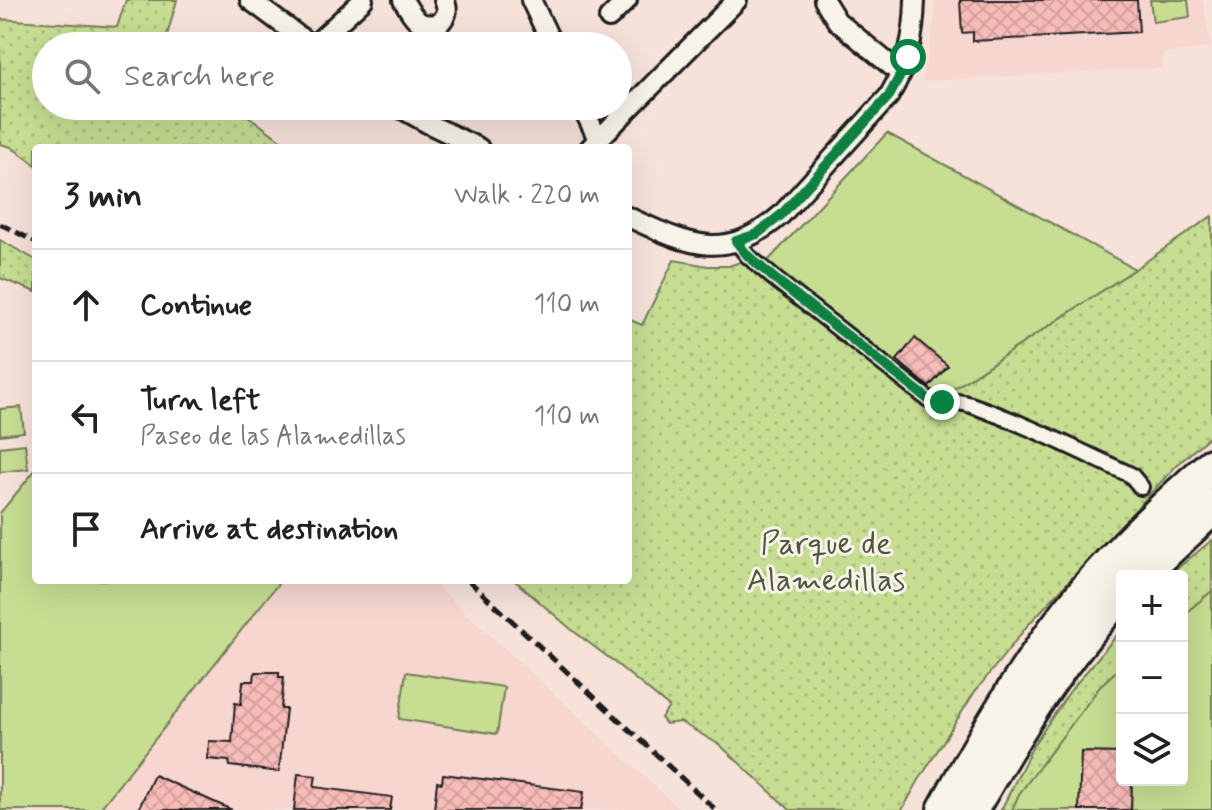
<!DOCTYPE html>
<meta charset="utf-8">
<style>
body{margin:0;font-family:Mynerve,sans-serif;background:#f6f6f6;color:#222}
.controls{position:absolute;right:24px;bottom:24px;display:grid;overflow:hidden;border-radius:8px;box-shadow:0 8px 32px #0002}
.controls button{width:72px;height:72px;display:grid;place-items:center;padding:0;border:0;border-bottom:2px solid #e0e0e0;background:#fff;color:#222;font:40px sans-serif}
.stop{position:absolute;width:24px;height:24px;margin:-18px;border:6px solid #0b8043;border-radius:50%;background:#fff}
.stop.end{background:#0b8043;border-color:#fff;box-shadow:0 2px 8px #0008}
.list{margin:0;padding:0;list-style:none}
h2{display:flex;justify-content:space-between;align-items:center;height:104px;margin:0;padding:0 32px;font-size:34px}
h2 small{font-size:26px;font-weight:400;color:#767676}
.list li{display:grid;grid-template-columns:52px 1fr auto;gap:24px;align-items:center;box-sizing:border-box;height:112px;padding:0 32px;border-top:2px solid #e0e0e0}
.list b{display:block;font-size:30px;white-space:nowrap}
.list p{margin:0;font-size:26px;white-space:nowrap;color:#767676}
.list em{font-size:26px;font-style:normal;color:#767676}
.icon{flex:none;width:44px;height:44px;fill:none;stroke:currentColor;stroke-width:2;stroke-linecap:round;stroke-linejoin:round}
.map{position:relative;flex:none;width:1212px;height:810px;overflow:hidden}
.search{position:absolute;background:#fff;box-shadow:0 8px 32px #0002;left:32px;top:32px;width:600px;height:88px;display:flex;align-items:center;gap:20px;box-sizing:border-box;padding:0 28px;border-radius:44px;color:#767676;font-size:30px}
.panel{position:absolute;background:#fff;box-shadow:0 8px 32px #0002;left:32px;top:144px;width:600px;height:440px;border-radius:8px}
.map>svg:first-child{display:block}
</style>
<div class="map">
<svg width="1212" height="810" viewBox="0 0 1212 810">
<defs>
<pattern id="grass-dots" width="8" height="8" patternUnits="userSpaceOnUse" patternTransform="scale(2)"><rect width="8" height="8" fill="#c6dd92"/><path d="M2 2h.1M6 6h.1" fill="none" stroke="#aabd7d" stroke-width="1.8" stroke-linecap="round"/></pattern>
<pattern id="building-cross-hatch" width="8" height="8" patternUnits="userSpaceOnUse" patternTransform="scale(2)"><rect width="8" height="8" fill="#f7bbb8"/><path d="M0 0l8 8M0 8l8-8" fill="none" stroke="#d3a09e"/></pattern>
</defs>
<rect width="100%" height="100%" fill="#f7e2da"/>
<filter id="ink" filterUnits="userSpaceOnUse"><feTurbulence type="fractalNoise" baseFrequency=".0125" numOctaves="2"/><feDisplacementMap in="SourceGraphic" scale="16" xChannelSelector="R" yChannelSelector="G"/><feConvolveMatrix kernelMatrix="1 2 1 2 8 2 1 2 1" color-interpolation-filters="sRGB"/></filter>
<g filter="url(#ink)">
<!-- built -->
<g fill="#f7d6d0">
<path d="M934,0H1203L1211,47L1162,54V68L922,81L929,51L935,14Z"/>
<path d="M281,580H430L681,810H99Z"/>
</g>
<!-- grass -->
<g fill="url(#grass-dots)" stroke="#717c57" stroke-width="2">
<path d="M126,0H177L164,46H46V106H235L291,148H36V165L11,147L0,144V19L117,27Z"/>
<path d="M1212,216V434L1176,466L1028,625L974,693L919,780L902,810H790L720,745L680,722L666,724L661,718L669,707L613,661L572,630L514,580H628V319L642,325L674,260L708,266H729L760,255L941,397L1135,269Z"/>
<path d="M0,240L36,260V292L0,278Z"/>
<path d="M1212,540V810H1001L1034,744L1070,691L1122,629V780H1182V576H1168Z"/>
</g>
<!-- pitch -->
<g fill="#c6dd92" stroke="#717c57" stroke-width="2">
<path d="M1150,0H1188L1190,17L1153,22Z"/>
<path d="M887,133L1135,269L941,397L767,262Z"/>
<path d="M21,407L24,432L0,435V409Z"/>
<path d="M25,444L28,469L0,472V447Z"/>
<path d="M36,469V580H281L99,810H0V513Z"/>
<path d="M1212,591V810H1012L1019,794L1102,684L1122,666V780H1182V616Z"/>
<path d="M406,672L504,687L497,734L399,719Z"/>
</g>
<!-- building -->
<g fill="url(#building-cross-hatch)" stroke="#1c1c1c" stroke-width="2">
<path d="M960,0H1137L1139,32L973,41V32L962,33Z"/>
<path d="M915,338L948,366L929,387L897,360Z"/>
<path d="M255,672H279V677H284L281,709H286L279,772L230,766L229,761L208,759L209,741L232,742L235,703L241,704L243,681H254Z"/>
<path d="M1081,752L1122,753V780H1132L1131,810H1079Z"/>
<path d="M298,774L316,776L314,787L392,797L390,810H294Z"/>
<path d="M443,774L584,792L581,810H434L437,782L442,783Z"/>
<path d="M154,775L232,810H138Z"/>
</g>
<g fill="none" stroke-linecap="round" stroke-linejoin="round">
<defs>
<path id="pedestrian" d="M736,241L748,256L775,279L928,399C942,402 958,400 971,405C1026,424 1079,451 1131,475L1141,487"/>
<g id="minor">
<path d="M250,0L312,46"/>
<path d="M403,0C414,17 417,29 440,23C447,15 449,10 444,0"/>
<path d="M531,0L553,46"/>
<path d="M824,0L837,21L901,74"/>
<path d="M609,18L627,0"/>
<path d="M313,46L363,0"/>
<path d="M397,106L429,124L479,148"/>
<path d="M582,106L598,139"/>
<path d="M590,148L737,0"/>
<path d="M628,217C687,244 725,264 781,215L889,96C908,63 914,39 915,0"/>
</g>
<g id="motorway">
<path d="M1139,576L1212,507"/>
<path d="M945,810C976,753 1008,697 1046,643C1092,577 1151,519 1212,466"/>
<path d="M970,810C979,794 989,778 998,762C1034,702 1072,643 1122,593"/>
</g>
</defs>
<!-- pedestrian casing -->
<use href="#pedestrian" stroke="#1c1c1c" stroke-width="20"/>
<!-- minor casing -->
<use href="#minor" stroke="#1c1c1c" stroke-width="24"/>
<!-- motorway casing -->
<use href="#motorway" stroke="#1c1c1c" stroke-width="40"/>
<!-- pedestrian -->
<use href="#pedestrian" stroke="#f7f3e8" stroke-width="14"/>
<!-- minor -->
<use href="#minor" stroke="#f7f3e8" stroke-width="18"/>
<!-- motorway -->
<use href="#motorway" stroke="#f7f3e8" stroke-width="34"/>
<!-- rail -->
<g stroke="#1c1c1c" stroke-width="5" stroke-dasharray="12 6" stroke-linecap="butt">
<path d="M0,224L36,242"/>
<path d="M468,580L716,810"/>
</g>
</g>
</g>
<g fill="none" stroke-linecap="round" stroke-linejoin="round" filter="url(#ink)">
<!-- route -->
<path stroke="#0b8043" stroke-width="10" d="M908,57L901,74L889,96L781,215L757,234L736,241L748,256L775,279L928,399L942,402"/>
</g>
<g text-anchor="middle" stroke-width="6" stroke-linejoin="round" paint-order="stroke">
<!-- park labels -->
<g font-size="32" fill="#4f563f" stroke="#f7f3e8">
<text x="826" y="553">Parque de<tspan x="826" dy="37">Alamedillas</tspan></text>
</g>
</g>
</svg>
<div class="controls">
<button>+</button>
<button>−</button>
<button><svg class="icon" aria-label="layers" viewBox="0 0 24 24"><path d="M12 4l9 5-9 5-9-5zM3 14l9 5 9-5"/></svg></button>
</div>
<div class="stop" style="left:908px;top:57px"></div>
<div class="stop end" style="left:942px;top:402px"></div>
<div class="search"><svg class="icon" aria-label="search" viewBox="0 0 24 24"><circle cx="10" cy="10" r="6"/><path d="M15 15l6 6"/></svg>Search here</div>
<section class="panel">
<h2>3 min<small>Walk · 220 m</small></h2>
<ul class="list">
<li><svg class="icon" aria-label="ahead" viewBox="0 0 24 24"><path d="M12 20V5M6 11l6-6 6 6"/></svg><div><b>Continue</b></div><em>110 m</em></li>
<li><svg class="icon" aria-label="left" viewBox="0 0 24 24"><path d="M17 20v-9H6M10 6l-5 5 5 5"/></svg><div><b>Turn left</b><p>Paseo de las Alamedillas</p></div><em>110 m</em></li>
<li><svg class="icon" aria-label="arrive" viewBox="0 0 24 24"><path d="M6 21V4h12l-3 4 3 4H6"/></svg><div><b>Arrive at destination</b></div></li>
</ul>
</section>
</div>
